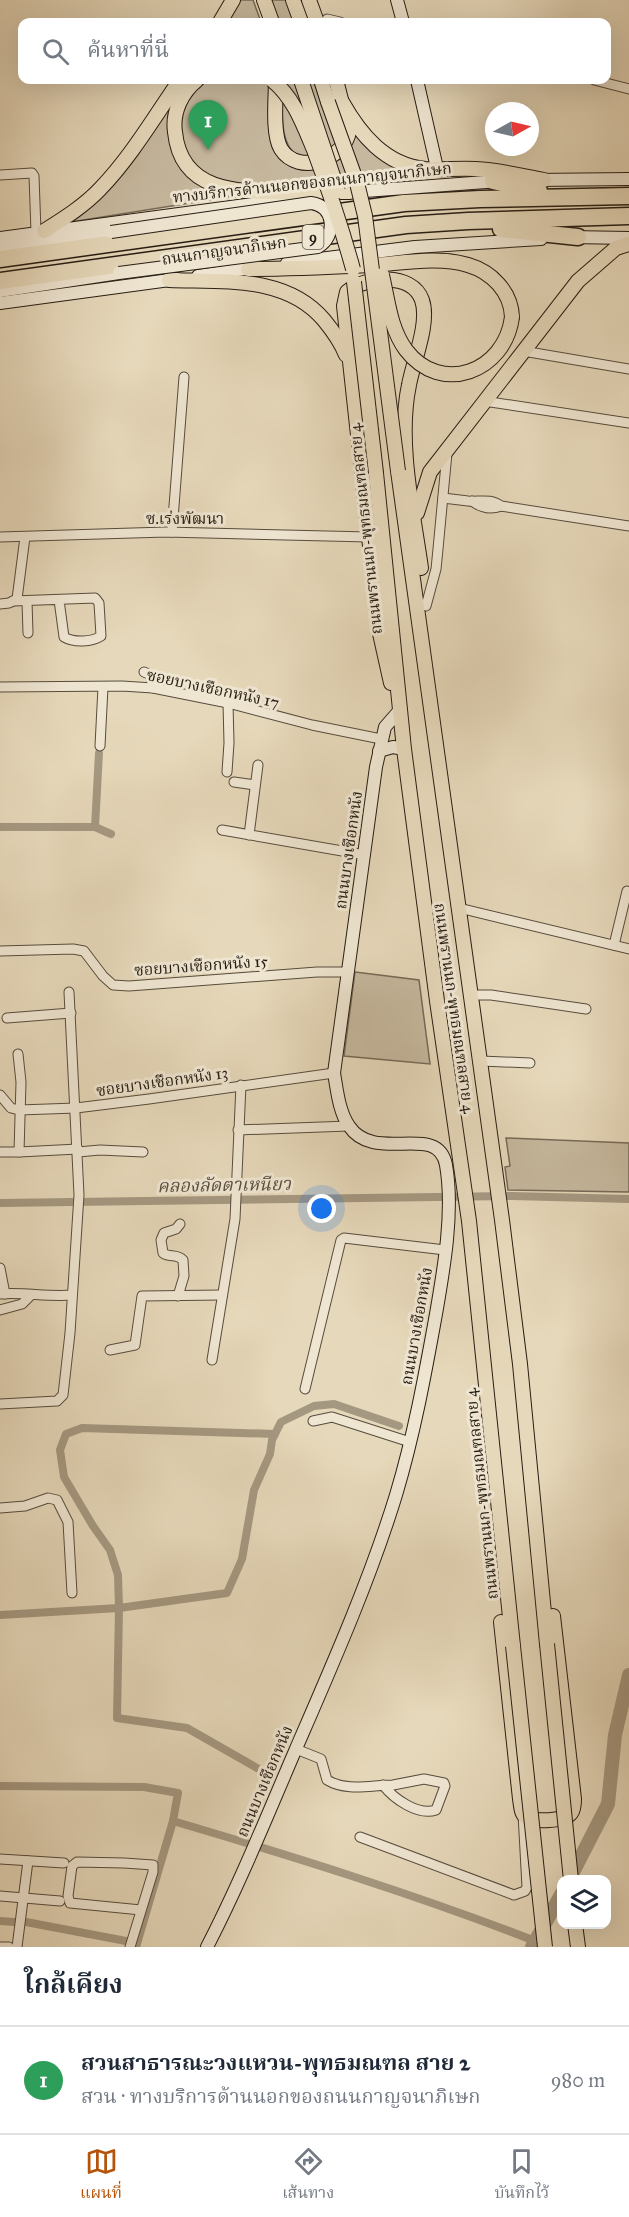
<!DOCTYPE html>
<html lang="th">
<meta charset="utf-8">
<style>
body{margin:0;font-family:"IM FELL Great Primer","Noto Serif Thai",serif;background:#f2f2f3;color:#1f2937}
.controls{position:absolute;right:18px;bottom:18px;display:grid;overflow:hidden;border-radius:12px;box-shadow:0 6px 24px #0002}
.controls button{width:54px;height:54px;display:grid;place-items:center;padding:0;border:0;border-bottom:2px solid #e0e1e3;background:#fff;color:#1f2937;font:30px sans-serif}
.compass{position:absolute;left:485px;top:102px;width:54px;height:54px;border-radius:50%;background:#fff;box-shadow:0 6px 24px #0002;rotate:82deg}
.you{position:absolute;left:322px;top:1209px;width:21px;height:21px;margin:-15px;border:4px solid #fff;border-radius:50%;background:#1a73e8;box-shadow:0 0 0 9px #1a73e833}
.badge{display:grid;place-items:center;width:39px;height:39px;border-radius:50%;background:#b45309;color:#fff;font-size:20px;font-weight:700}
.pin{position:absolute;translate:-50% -50px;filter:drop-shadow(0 2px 3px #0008)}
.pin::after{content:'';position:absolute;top:32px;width:21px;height:18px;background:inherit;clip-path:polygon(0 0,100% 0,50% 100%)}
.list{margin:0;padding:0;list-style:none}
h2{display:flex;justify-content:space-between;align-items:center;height:78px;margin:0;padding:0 24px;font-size:26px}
h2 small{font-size:20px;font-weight:400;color:#747a83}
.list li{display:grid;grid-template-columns:39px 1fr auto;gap:18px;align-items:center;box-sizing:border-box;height:108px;padding:0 24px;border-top:2px solid #e0e1e3}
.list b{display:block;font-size:22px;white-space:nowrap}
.list p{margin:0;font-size:20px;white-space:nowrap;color:#747a83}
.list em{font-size:20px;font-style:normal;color:#747a83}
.icon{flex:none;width:33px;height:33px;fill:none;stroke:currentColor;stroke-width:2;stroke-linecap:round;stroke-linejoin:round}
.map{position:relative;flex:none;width:629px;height:1947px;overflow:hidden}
.search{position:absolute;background:#fff;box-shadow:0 6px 24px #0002;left:18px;right:18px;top:18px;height:66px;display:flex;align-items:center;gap:15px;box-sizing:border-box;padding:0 21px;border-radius:12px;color:#747a83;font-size:22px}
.sheet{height:186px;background:#fff}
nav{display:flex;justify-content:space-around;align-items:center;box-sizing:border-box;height:84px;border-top:2px solid #e0e1e3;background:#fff;font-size:16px;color:#747a83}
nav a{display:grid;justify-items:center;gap:3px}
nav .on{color:#b45309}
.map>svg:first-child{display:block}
</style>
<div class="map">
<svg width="629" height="1947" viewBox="0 0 629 1947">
<rect width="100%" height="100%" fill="#e6d8ba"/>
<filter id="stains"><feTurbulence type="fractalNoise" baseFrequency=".00333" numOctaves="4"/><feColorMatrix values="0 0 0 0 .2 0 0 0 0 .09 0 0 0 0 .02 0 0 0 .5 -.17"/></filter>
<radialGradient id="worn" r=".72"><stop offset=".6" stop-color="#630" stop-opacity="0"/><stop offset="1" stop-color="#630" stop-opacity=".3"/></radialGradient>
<!-- green -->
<g fill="#c6b89e" stroke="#766a58" stroke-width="1.5">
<path d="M236,0H253L261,22H224Z"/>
<path d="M268,0H298L306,22H275Z"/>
<path d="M185,80H273L281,153L322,164L343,156L354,131L411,172L386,177L257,183L228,197L71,222Z"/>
<path d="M282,80H325L336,146C329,150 319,157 311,158C275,161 283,103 282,80Z"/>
<path d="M355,972L419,980L430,1064L344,1056Z"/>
<path d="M506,1138L629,1143V1192L508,1190L505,1167L510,1166Z"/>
</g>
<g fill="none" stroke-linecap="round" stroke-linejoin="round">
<!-- canal -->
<g stroke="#a59881" stroke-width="8">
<path d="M0,827H95L111,834"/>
<path d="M95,827L99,753"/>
<path d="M0,1203L512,1196L629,1199"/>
<path d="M0,1615L119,1608L227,1593L242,1559L254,1490L270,1454L272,1440L281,1422L314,1406L334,1404L399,1426"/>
<path d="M271,1776L187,1728L117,1718L119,1608L118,1575L110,1550L93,1526L64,1477L60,1450L66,1434L82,1428L275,1434"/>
<path d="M0,1786L144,1787L178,1793L173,1821C295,1857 417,1895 535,1941"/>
<path d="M0,1921L14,1922"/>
<path d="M26,1922L126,1941"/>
<path d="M136,1947L173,1821"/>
</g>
<!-- river -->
<g stroke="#a59881" stroke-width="14">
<path d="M569,1880L608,1804L615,1735L629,1675"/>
<path d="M532,1947L562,1893"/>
</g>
<defs>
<g id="street">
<path d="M327,19L340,22"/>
<path d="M594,80L629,89"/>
<path d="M0,175L32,173L34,176L36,232"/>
<path d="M523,351L629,369"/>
<path d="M484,401L629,423"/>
<path d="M443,498C451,499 460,500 468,501C480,502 490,498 501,506L629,526"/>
<path d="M472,501C481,508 490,510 501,506"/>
<path d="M172,532L184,377"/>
<path d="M0,537L166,532L369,537"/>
<path d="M13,601L95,598L99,603L101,636C92,642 74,643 64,637L59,600"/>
<path d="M27,602L28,633"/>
<path d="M0,604L9,603L17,599L25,537"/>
<path d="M426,606L436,569L438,549L447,453"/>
<path d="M144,672L151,675L153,688"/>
<path d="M0,687L122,686L153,688L228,703L312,725L381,739"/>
<path d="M100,746L103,687"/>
<path d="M227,772L229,743L228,703"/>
<path d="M234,782L255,785"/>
<path d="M222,830L365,855"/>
<path d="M249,835L258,765"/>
<path d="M459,908L629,949"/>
<path d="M614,945L627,891"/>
<path d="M0,951L73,949L84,951L103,976L113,985L129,986L317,972H347"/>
<path d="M471,995H491L586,1009"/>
<path d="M7,1018L71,1013"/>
<path d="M481,1061L530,1063"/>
<path d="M0,1095L11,1108L19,1110L76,1108L149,1099L334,1073"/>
<path d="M238,1130L349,1126"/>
<path d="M0,1152H19L21,1082L18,1054"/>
<path d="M19,1152L78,1149"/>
<path d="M78,1152L100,1150L143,1152"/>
<path d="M0,1268L5,1294"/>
<path d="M0,1294C24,1292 47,1297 72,1295"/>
<path d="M178,1296L184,1276L183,1260C177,1253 169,1258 163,1253L161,1240L164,1233L176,1229L180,1224"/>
<path d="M0,1310L22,1304L31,1295"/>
<path d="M110,1350L135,1345L142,1296L221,1295"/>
<path d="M212,1360L235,1219L241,1085"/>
<path d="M305,1389L341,1240L344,1238L445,1250"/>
<path d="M0,1404L57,1401L63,1395L70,1333L79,1195L69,992"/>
<path d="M313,1421L332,1417L410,1442"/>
<path d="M0,1508L25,1506L48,1498L57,1500L68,1522L72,1593"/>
<path d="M296,1749L321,1759L327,1780C347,1792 371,1785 393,1785L424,1779L444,1783L445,1786L436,1810C418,1816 394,1799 383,1785"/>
<path d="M360,1837L514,1895L525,1891L527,1887L523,1814"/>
<path d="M0,1859L64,1863"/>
<path d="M0,1896L60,1901"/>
<path d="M0,1947H9"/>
<path d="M17,1947L28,1861"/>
<path d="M130,1947L153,1872V1865L124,1863L77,1862L72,1866L68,1896L70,1903L141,1910"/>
</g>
<g id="secondary">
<path d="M397,0L403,22"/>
<path d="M417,80L437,168"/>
<path d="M534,180L629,179"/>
<path d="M352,192L499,181"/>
<path d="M570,237L629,238"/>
<path d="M0,238L305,197"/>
<path d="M0,247L111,232"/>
<path d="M287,263L415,247L541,239"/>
<path d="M198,276L257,267"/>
<path d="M0,291L119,273"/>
<path d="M0,303L177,279"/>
<path d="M379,751L393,747L404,749"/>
<path d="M207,1947C240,1883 267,1816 295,1751C331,1668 370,1580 396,1495C414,1435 425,1375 436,1314C444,1268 454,1211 446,1165C438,1121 375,1165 349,1126C339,1112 337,1090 334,1073L376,767L385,727L399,711"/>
</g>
<g id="primary">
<path d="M264,0L272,22"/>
<path d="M293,0L301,22"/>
<path d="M309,0L317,22"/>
<path d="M220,22L233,0"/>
<path d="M197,80C182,92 172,112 175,132C181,193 239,192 286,192C307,192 329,192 350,192"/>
<path d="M276,80C276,97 272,134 281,149C298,176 345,160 349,131L336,80"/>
<path d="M321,80L328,102"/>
<path d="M342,102C360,134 385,165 425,169C441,170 459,168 476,169C499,170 522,176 544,180"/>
<path d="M44,231C63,219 84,206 100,189C131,157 155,116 180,80"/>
<path d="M248,269C290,269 330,267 372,265C403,263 438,256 468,265C492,272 511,292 512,317"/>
<path d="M169,280C223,282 286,275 324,320C333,331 341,342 346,355"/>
<path d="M398,471L502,1220L520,1364L547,1644"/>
<path d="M376,473L404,749L437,1001L469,1221L513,1646"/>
<path d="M417,513L430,472L578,281L616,248L629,244"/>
<path d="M391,683L379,629L344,306L347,292C365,276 412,272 422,300C430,323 413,362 409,385C397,441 413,511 421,568"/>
<path d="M501,1622L520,1799C521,1804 521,1813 525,1816C533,1823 565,1821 571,1813C574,1809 574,1803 574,1799L553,1616"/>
<path d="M575,1924L578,1947"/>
</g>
<g id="highway">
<path d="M493,181L539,191"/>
<path d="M501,229L578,237"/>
<path d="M0,259L404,203L480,199L629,196"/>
<path d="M0,281L406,225L468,221L629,216"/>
</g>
</defs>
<!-- street casing -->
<use href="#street" stroke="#574c3d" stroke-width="11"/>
<!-- secondary casing -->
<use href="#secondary" stroke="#271d13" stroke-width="14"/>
<!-- primary casing -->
<use href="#primary" stroke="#271d13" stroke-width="16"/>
<!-- highway casing -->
<use href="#highway" stroke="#271d13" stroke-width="19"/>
<!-- street -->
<use href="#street" stroke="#efe6d2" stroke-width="9"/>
<!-- secondary -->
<use href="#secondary" stroke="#efe6d2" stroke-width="12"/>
<!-- primary -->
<use href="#primary" stroke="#e6d8ba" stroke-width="14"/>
<!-- highway -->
<use href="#highway" stroke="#e6d8ba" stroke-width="16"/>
<defs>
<path id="secondary-bridge" d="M111,232L311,203C335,206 337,236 318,247L119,273"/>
<g id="primary-bridge">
<path d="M272,80C294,98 303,124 314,150C329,190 342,229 353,269"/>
<path d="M301,80L338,191"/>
<path d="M328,102L357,183L365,216L398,471"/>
<path d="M382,275C388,301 390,328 406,350C441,396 505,372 512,317"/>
<path d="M354,282L376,473"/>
<path d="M547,1644L571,1880"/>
<path d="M513,1646L545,1947"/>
</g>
</defs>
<!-- secondary-bridge casing -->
<use href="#secondary-bridge" stroke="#271d13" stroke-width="14" stroke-linecap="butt"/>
<!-- primary-bridge casing -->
<use href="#primary-bridge" stroke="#271d13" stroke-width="16" stroke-linecap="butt"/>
<!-- secondary-bridge -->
<use href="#secondary-bridge" stroke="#efe6d2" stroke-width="12"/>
<!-- primary-bridge -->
<use href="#primary-bridge" stroke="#e6d8ba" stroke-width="14"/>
</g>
<g text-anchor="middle" stroke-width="6" stroke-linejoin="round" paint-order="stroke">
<!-- shield labels -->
<rect fill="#efe6d2" stroke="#63594c" stroke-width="1.5" x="302.5" y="225" width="21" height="24" rx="4.5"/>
<g font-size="15" font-weight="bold" fill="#271d13">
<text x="313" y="242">9</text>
</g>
<!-- street labels -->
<g font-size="16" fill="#271d13" stroke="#efe6d2">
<text transform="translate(312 182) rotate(-6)" y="6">ทางบริการด้านนอกของถนนกาญจนาภิเษก</text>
<text transform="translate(224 250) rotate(-8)" y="6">ถนนกาญจนาภิเษก</text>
<text x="185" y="524">ซ.เร่งพัฒนา</text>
<text transform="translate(365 529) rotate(-96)" y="6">ถนนพรานนก-พุทธมณฑลสาย 4</text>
<text transform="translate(213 688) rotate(12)" y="6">ซอยบางเชือกหนัง 17</text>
<text transform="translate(348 850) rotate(-82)" y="6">ถนนบางเชือกหนัง</text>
<text transform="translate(201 965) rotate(-4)" y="6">ซอยบางเชือกหนัง 15</text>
<text transform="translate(455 1008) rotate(82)" y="6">ถนนพรานนก-พุทธมณฑลสาย 4</text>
<text transform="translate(162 1081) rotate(-8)" y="6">ซอยบางเชือกหนัง 13</text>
<text transform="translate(416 1326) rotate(-80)" y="6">ถนนบางเชือกหนัง</text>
<text transform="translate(481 1494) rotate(-96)" y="6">ถนนพรานนก-พุทธมณฑลสาย 4</text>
<text transform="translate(264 1781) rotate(-67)" y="6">ถนนบางเชือกหนัง</text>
</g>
<!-- water labels -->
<g font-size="18" font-style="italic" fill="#594e3f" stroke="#efe6d2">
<text transform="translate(224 1185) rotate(-1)" y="6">คลองลัดตาเหนียว</text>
</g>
</g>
<rect width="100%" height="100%" filter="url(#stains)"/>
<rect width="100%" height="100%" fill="url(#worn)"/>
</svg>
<div class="controls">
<button><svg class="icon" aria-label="layers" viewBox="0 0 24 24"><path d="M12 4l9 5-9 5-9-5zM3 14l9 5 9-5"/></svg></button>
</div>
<svg class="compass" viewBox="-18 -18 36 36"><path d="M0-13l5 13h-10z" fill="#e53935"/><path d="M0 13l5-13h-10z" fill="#747a83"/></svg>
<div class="you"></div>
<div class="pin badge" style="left:208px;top:150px;background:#2e9e5b">1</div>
<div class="search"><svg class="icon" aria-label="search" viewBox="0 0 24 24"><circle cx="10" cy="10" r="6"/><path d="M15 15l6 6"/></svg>ค้นหาที่นี่</div>
</div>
<section class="sheet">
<h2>ใกล้เคียง<small></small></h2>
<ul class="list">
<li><span class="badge" style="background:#2e9e5b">1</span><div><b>สวนสาธารณะวงแหวน-พุทธมณฑล สาย 2</b><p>สวน · ทางบริการด้านนอกของถนนกาญจนาภิเษก</p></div><em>980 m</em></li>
</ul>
</section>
<nav>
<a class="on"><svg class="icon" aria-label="map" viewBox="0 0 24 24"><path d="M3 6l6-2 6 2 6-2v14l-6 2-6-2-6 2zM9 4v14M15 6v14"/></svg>แผนที่</a>
<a><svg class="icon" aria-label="directions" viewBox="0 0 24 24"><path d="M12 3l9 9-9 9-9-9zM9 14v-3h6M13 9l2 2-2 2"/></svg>เส้นทาง</a>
<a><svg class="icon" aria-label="saved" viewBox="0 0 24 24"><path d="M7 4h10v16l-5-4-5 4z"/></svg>บันทึกไว้</a>
</nav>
